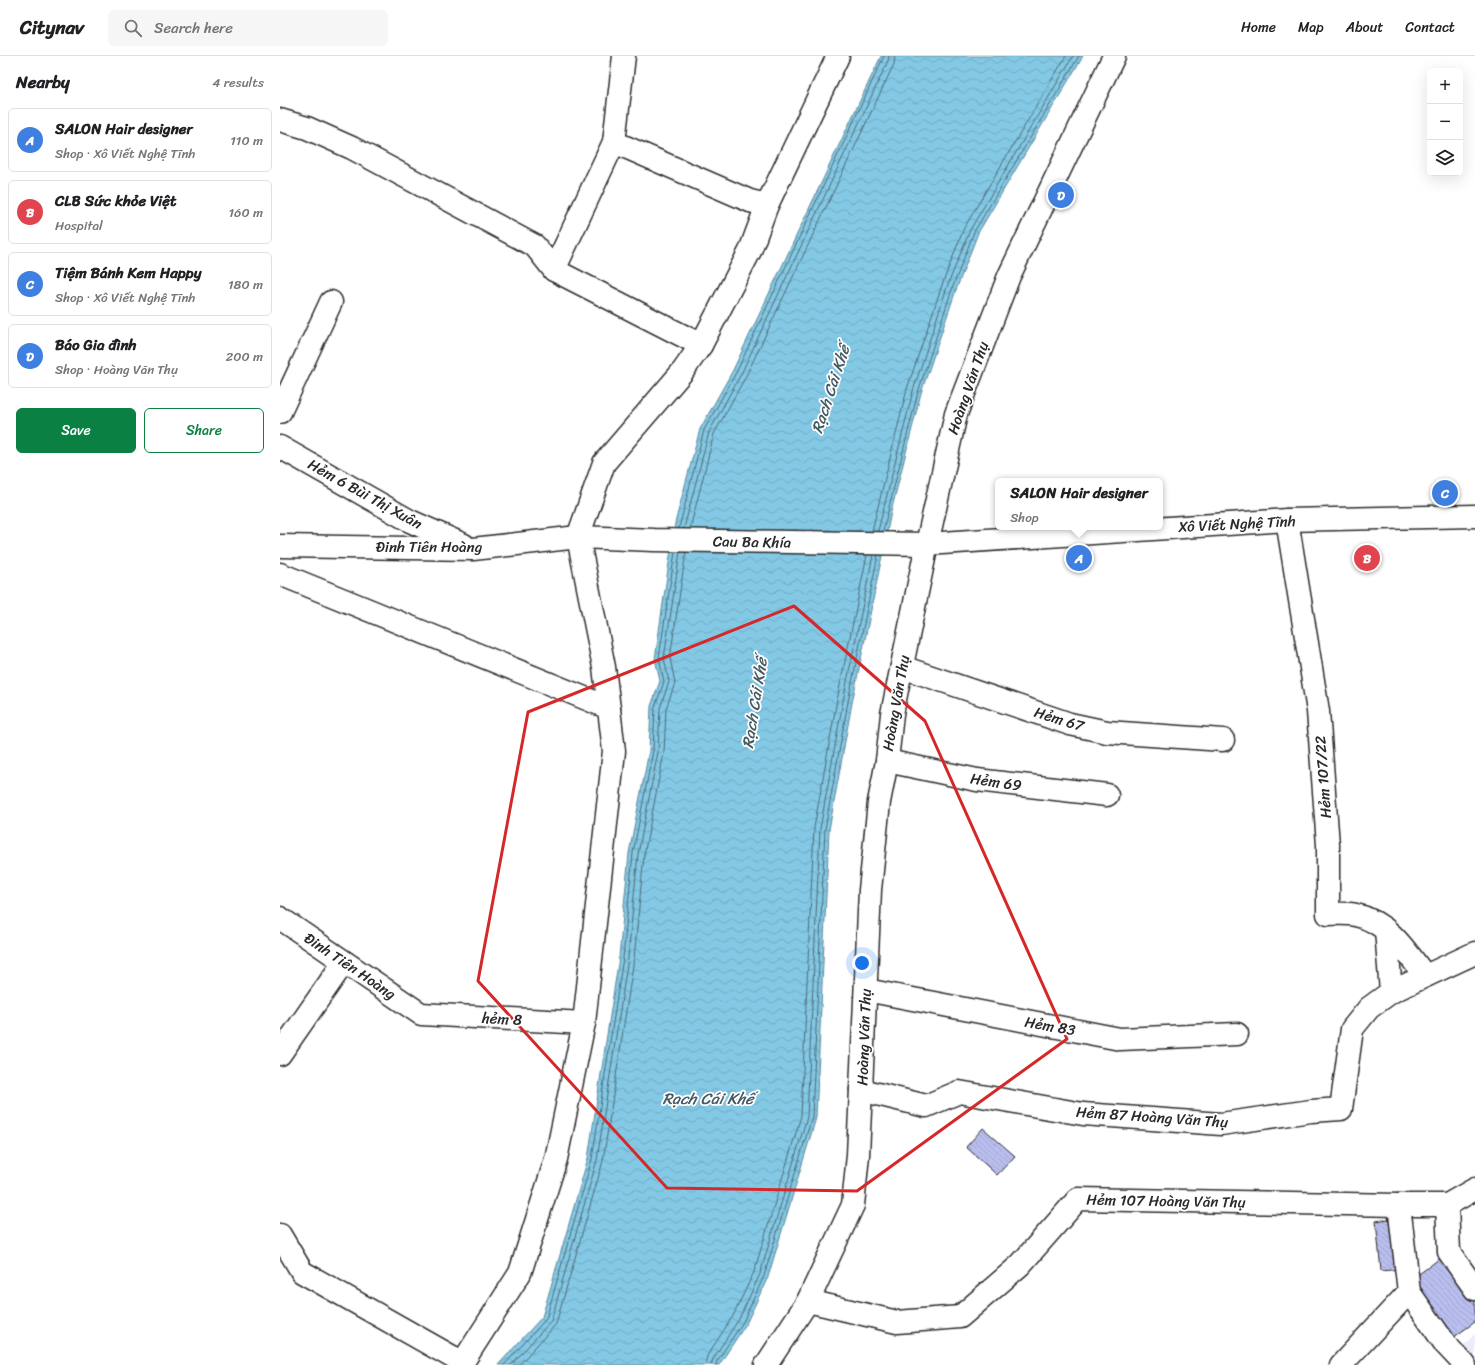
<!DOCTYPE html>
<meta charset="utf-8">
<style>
body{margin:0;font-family:Sriracha,sans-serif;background:#f6f6f6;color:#202124}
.controls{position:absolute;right:12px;top:12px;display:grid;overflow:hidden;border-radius:6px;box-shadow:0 4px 16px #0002}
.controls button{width:36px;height:36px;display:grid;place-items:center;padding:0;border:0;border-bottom:1px solid #e0e0e0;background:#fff;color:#202124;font:20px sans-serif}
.you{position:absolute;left:582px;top:907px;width:14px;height:14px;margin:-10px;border:3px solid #fff;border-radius:50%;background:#1a73e8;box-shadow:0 0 0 6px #1a73e833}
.badge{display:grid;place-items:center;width:26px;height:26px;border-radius:50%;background:#0b8043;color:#fff;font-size:13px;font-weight:700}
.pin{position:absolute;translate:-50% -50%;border:2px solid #fff;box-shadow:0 1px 4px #0006}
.popup{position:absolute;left:715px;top:422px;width:168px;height:52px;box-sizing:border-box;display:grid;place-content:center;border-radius:6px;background:#fff;filter:drop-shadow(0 1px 3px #0005);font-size:13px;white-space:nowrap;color:#757577}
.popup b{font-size:15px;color:#202124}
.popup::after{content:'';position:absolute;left:50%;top:100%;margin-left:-8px;border:8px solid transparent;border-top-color:#fff}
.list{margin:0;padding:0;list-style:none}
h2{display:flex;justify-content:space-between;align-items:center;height:52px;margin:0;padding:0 16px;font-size:17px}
h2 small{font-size:13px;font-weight:400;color:#757577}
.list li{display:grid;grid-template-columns:26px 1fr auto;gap:12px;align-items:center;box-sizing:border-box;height:64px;margin:0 8px 8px;padding:0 8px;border:1px solid #e0e0e0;border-radius:6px}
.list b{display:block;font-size:15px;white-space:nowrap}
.list p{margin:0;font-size:13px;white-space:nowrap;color:#757577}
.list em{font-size:13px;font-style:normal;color:#757577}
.actions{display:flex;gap:8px;padding:12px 16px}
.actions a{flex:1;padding:9px 0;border:1px solid #0b8043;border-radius:6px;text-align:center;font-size:14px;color:#0b8043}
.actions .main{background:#0b8043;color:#fff}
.icon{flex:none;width:22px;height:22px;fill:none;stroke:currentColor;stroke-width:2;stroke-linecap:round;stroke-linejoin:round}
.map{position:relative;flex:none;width:1195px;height:1309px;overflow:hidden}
header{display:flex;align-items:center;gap:24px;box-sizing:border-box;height:56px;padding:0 20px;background:#fff;border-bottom:1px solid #e0e0e0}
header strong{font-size:19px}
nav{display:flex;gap:22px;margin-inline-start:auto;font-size:14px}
.search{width:280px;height:36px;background:#f6f6f6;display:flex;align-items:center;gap:10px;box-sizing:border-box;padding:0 14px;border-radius:6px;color:#757577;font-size:15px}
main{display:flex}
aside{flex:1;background:#fff}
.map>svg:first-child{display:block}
</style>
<header>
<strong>Citynav</strong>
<div class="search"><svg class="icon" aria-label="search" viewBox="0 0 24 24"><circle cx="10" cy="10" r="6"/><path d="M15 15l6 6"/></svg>Search here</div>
<nav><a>Home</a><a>Map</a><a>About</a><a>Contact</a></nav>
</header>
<main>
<aside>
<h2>Nearby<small>4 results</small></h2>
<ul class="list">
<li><span class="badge" style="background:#3f7fe0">A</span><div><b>SALON Hair designer</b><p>Shop · Xô Viết Nghệ Tĩnh</p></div><em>110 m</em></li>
<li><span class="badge" style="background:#e0444e">B</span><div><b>CLB Sức khỏe Việt</b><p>Hospital</p></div><em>160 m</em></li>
<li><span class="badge" style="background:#3f7fe0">C</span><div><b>Tiệm Bánh Kem Happy</b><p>Shop · Xô Viết Nghệ Tĩnh</p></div><em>180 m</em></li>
<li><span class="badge" style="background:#3f7fe0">D</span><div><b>Báo Gia đình</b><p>Shop · Hoàng Văn Thụ</p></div><em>200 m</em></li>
</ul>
<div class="actions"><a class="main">Save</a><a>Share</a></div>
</aside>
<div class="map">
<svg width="1195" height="1309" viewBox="0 0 1195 1309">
<defs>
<pattern id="water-waves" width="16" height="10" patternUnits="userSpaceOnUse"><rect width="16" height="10" fill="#83c8e4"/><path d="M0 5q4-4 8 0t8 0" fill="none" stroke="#71acc4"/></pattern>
<pattern id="building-back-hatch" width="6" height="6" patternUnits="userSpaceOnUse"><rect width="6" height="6" fill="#b9beef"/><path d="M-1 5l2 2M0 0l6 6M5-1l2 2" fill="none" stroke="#9fa3cd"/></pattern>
</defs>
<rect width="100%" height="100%" fill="#fff"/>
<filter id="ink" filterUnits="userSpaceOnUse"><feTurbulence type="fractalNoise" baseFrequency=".025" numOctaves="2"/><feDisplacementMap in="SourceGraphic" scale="8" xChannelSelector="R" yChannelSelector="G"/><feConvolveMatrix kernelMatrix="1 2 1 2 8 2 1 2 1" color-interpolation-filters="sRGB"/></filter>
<g filter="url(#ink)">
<!-- built -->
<path fill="#eaecfa" d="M1195,1278V1307L1181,1292Z"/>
<!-- water -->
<path fill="url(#water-waves)" stroke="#60899a" d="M601,0H803L698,177L676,234L641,337L611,456L572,647L549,774L536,1062L488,1221L466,1268L439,1309H218L262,1261L308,1102L339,901L349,797L369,695L371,650L380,625L375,603L385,533L395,467L420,373L453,314Z"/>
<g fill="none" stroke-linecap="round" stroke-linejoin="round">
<!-- shore -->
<g stroke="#4e6a75" stroke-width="1">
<path d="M399,472L424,374L457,315L604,0"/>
<path d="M404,472L429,376L461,318L608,5L609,0"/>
<path d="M410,473L434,378L466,320L614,8L615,0"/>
<path d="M592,475L627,333L662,229L684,172L786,0"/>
<path d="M598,475L633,335L667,231L690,174L793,0"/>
<path d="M603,475L638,336L672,233L694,176L799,0"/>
<path d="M224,1309L266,1263L312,1103L343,902L353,797L373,695L375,651L384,626L379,602L395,496"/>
<path d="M231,1309L271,1265L317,1104L348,902L358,798L378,696L380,652L389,626L384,602L400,496"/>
<path d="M239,1309L276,1268L323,1105L354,903L364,799L384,697L386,653L395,627L390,602L406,496"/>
<path d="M425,1309L427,1300L453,1260L474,1216L521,1060L534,772L557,644L587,499"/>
<path d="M431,1309L433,1303L459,1263L480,1218L527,1061L540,773L563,645L593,499"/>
<path d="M436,1309L437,1305L463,1266L484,1220L532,1061L545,773L568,646L598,499"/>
</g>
</g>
<!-- building -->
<g fill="url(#building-back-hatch)" stroke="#2b2b2b">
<path d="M703,1072L735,1100L717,1119L686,1091Z"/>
<path d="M1115,1162L1121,1213L1101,1215L1096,1165Z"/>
<path d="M1163,1200L1195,1244V1266L1174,1281L1131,1224Z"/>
</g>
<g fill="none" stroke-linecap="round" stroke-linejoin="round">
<defs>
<g id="minor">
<path d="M344,0L334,86L470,145L487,149"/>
<path d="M0,64L27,72L72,92L255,190L274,214L421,289"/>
<path d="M274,214L334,86"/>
<path d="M0,356L51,246"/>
<path d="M0,391L130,465L184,489"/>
<path d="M1007,464L1038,655L1048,789V858C1057,858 1067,857 1076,859C1108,866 1126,895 1145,920"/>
<path d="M0,490L193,493L298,481L374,484L647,488L1007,464L1195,460"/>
<path d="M0,518L329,652"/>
<path d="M622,611L790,668L827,676L943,684"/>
<path d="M607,705L697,724L827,739"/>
<path d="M0,862L141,958L304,967"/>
<path d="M1106,874L1111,936"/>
<path d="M586,934L840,983L957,978"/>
<path d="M0,998L64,906"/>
<path d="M581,1034L646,1050L679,1036L803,1058L941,1068L1031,1055L1061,1053L1072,973L1089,952L1111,936L1195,897"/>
<path d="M1119,1149L1129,1236L1166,1289L1185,1309"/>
<path d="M1167,1149L1169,1196L1195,1233"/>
<path d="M0,1179L22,1216L183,1307"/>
<path d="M528,1245L617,1266L680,1261L740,1209L798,1143L1119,1149H1167L1195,1133"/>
<path d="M181,1309L240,1217L276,1103L304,967L334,695L324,611L298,481L324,407L403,315L421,289L470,195L487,149L558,0"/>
<path d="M486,1309L528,1245L573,1149L578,1099L590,834L599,746L607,705L612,658L647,488L676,358L729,220L834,0"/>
<path d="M1061,1309L1129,1236"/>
</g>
</defs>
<!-- minor casing -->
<use href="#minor" stroke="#2b2b2b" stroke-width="25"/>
<!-- minor -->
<use href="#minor" stroke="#fff" stroke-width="22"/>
</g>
</g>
<!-- marked area -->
<path fill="none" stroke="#d62828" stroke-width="3" stroke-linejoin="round" d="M514,550L645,665L787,983L577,1135L387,1132L198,925L248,656Z"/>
<g text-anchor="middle" stroke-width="3.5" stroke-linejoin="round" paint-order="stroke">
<!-- street labels -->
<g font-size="15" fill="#2b2b2b" stroke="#fff">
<text transform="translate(688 332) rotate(-71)" y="5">Hoàng Văn Thụ</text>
<text transform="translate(85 438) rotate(29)" y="5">Hẻm 6 Bùi Thị Xuân</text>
<text transform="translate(957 468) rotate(-3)" y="5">Xô Viết Nghệ Tĩnh</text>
<text transform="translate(472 486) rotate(1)" y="5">Cau Ba Khía</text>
<text x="149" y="496">Đinh Tiên Hoàng</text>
<text transform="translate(616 647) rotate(-80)" y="5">Hoàng Văn Thụ</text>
<text transform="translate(779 663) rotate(17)" y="5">Hẻm 67</text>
<text transform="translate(1043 721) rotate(-94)" y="5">Hẻm 107/22</text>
<text transform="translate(716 726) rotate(8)" y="5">Hẻm 69</text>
<text transform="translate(70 910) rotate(34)" y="5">Đinh Tiên Hoàng</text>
<text transform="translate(222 963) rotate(3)" y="5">hẻm 8</text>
<text transform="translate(770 970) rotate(10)" y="5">Hẻm 83</text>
<text transform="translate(584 981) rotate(-88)" y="5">Hoàng Văn Thụ</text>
<text transform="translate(872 1061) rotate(4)" y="5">Hẻm 87 Hoàng Văn Thụ</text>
<text transform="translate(886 1145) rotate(1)" y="5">Hẻm 107 Hoàng Văn Thụ</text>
</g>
<!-- water labels -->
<g font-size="16" font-style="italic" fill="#455a62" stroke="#fff">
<text transform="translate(550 333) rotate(-72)" y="6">Rạch Cái Khế</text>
<text transform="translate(474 647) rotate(-81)" y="6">Rạch Cái Khế</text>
<text x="428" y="1048">Rạch Cái Khế</text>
</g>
</g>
</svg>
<div class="controls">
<button>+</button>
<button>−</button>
<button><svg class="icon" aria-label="layers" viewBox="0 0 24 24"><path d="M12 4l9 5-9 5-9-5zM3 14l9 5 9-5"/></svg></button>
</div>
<div class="you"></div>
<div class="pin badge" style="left:799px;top:502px;background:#3f7fe0">A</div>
<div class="popup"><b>SALON Hair designer</b>Shop</div>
<div class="pin badge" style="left:1087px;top:502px;background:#e0444e">B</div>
<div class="pin badge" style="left:1165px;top:437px;background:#3f7fe0">C</div>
<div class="pin badge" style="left:781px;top:139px;background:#3f7fe0">D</div>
</div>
</main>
